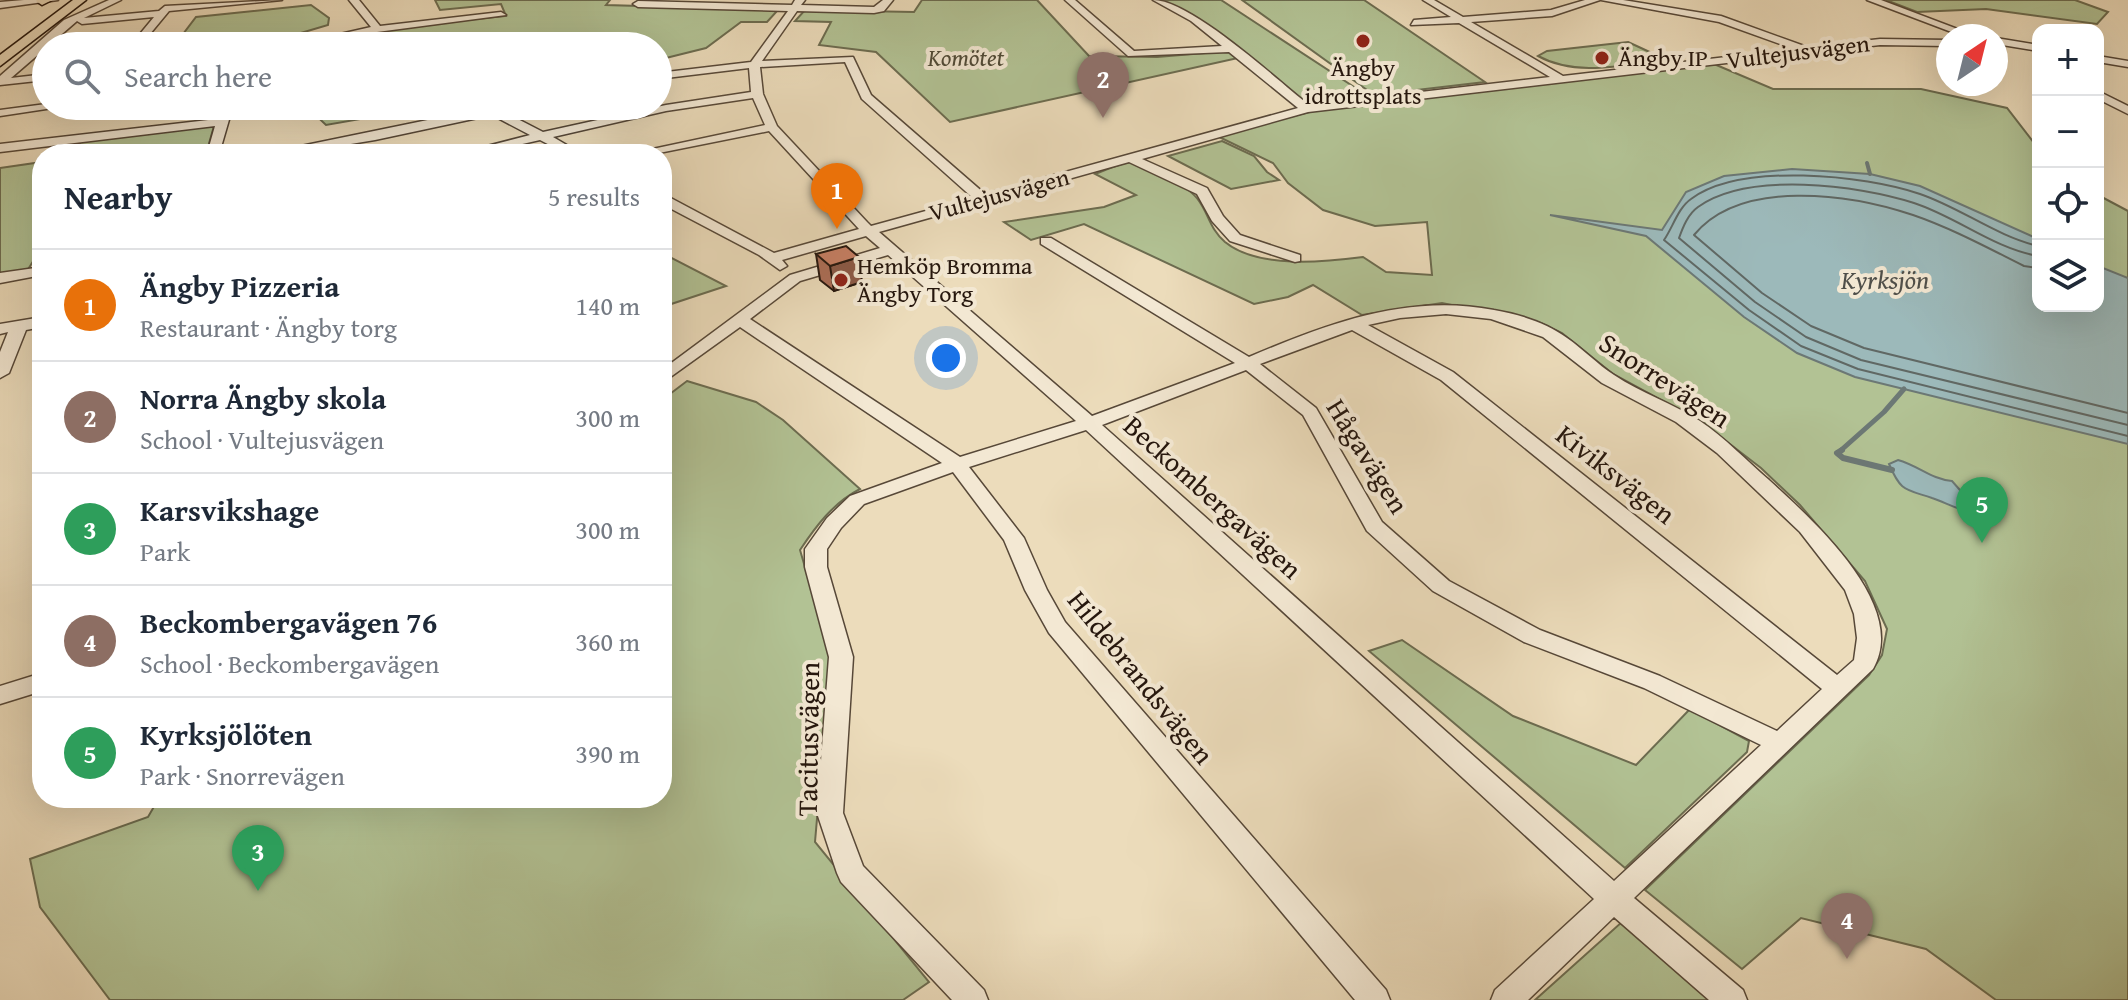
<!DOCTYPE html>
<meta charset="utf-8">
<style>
body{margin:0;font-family:"Gentium Book Plus",serif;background:#f2f2f3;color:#1f2937}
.controls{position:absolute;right:24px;top:24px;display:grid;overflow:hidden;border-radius:16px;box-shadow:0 8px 32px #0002}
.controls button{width:72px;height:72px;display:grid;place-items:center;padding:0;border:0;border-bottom:2px solid #e0e1e3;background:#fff;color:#1f2937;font:40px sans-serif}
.compass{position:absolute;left:1936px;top:24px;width:72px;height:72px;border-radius:50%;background:#fff;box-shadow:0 8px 32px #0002;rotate:35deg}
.you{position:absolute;left:946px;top:358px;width:28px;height:28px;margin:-20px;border:6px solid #fff;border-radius:50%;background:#1a73e8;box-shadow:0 0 0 12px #1a73e833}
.badge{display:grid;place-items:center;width:52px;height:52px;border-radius:50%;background:#b45309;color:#fff;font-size:26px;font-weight:700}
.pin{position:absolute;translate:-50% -66px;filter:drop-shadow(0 2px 4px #0008)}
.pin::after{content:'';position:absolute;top:42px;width:28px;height:24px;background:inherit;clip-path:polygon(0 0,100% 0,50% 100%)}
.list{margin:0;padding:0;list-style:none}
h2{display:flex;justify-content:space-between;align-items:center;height:104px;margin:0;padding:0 32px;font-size:34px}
h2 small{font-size:26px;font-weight:400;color:#747a83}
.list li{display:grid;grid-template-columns:52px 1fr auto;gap:24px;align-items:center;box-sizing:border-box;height:112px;padding:0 32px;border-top:2px solid #e0e1e3}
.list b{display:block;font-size:30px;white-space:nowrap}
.list p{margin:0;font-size:26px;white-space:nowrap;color:#747a83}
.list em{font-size:26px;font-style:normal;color:#747a83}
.icon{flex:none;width:44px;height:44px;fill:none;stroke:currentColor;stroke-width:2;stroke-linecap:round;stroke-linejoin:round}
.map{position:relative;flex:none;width:2128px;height:1000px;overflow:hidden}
.search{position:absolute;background:#fff;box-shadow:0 8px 32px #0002;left:32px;top:32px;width:640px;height:88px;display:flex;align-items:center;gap:20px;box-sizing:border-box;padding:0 28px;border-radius:44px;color:#747a83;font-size:30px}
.panel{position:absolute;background:#fff;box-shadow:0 8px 32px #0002;left:32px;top:144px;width:640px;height:664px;border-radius:32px}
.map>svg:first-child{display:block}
</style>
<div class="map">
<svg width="2128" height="1000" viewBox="0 0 2128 1000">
<rect width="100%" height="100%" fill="#ecdcbb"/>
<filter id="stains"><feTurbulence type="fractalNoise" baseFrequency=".0025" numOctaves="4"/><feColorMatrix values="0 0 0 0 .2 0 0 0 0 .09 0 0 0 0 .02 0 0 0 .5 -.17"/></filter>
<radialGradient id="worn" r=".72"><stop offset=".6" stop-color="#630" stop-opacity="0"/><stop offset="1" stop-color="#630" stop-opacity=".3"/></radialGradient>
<!-- green -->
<g fill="#b2c294" stroke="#6c6c50" stroke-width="2">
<path d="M435,0H610L606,5L778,10L767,22H741L706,48L658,60V46H296L378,29L506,16L501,4L440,10Z"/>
<path d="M922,0H1037L1089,56L1157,57L1229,51L1238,58L950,122L876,52L819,45L831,22L795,21L805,10L914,12Z"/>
<path d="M1162,0H1221L1371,98L1309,106L1193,16Z"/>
<path d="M1242,0H1364L1485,82L1374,95Z"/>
<path d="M1886,0H2075L2108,12L2097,24L1986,9L1917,12Z"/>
<path d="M311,5L329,18L328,25L267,43L271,46H174L196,17Z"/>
<path d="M1628,42L1667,60C1623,65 1576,77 1538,56L1547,51Z"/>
<path d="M1714,64L1773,89H1921L2007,108L2038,148V306H2098V195L2128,211V1000H1996L1926,949L1801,918L1742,969L1645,890L1869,675L1882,655L1887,629L1865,581L1800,505L1761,468L1700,421L1613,374L1562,333L1541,323L1442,303L1362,315L1313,285L1288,297L1254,304L1084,224L1031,240L1004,222L1104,207L1136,195L1095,174C1106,170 1120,163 1131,162C1147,162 1190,187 1199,201C1209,215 1210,229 1225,242C1258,269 1324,262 1363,257L1386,272L1432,275L1427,222L1375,226L1323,210L1288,183L1273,163L1215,135L1318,110Z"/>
<path d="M306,106H435L326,125Z"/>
<path d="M214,126L206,154H69L83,140Z"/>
<path d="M1222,141L1254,156L1267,172L1279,180L1231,189L1168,156Z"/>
<path d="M42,162V247L27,271L0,275V168Z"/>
<path d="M662,253L726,286L662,307Z"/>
<path d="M687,381L756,402L783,420L860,489C833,503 816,526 800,550L831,657L815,842L929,982L903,1000H110L40,907L30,859L148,817L159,798H662V400Z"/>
<path d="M1402,640L1513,716L1636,765L1690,709L1749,741L1747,752L1625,868L1369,651Z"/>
<path d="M1623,921L1713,1000H1535Z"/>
</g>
<!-- water -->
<g fill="#9cb9ba" stroke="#6c7875" stroke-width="2">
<path d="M1792,169L1870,174L1920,186L2038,239V306H2098V266L2128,278V444L1855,377L1797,353L1744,317L1646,236L1550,215L1662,230L1686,192L1724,176Z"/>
<path d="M1898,460C1919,466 1931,479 1952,481L1974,506L1969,511C1955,509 1945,502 1932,498C1905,489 1901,492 1889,464Z"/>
</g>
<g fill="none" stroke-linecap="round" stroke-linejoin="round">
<!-- shore -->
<g stroke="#606864" stroke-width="2">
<path d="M2038,246C1996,236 1961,208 1920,194C1864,175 1741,162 1691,199C1678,208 1673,227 1664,240L1749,310L1801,346L1858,369L2128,436"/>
<path d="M2038,256C1993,248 1957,217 1914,203C1858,185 1748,171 1698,207C1688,214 1683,227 1679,238L1755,302L1806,337L1861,360L2128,425"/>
<path d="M2038,268L2024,266C1988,248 1951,228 1913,215C1850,194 1741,178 1694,235L1762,293L1811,326L1864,348L2128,413"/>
</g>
<!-- stream-far2 -->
<path stroke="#6c7875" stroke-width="4" d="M1867,163L1870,174"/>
<!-- stream-far1 -->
<path stroke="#6c7875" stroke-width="5" d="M1839,452L1884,412L1904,389"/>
<!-- stream -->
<path stroke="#6c7875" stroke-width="6" d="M1842,450L1837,453L1843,458L1892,470"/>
<defs>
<g id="minor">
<path d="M24,0H58L0,8V2Z"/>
<path d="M109,0H121L84,18L159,11L165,6L282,0L169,11L140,46H130L154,17L82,24L77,21L11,78L46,74V80L0,85V76L64,20Z"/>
<path d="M349,0H359L380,26L501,12L506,15L377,32L307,46H287L371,27Z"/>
<path d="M795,0H805L801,5L874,7L883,0H893L884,11L874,13L797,11L762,61L853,57L871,95L985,194L1298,108L1229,52L1128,56L1065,0H1075L1134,51L1222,46L1191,21L1153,0C1191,0 1277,80 1309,105L1550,77L1459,23L1411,25L1414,20L1451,17L1423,0H1434L1463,17L1551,10L1585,0H1600L1552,16L1471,22L1563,76L1794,49L1719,22L1601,0H1623L1721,16L1807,47L1880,39L1948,40V46L1880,45L1308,112L1142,159L1207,188L1223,216L1240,235L1300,255V261L1295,262L1230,241L1212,221L1197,194L1129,162L879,232L1092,416L1235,363L1041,244V238H1051L1249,357C1326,324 1408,293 1494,310C1518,314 1547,323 1567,338C1583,349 1597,364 1614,375C1641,393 1672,403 1700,421C1725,438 1746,460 1769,480C1810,518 1910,605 1873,669L1634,898L1743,990L1747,1000H1709L1614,917L1528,1000H1491L1495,990L1594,899L1086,430L969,467L1024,538L1047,590L1065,622L1386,990L1390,1000H1355L1049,633L1025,590L1004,540L953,472L864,504L841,528L827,549V567L853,657L843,813L863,866L984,990L988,1000H952L841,882L837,873L817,813L829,657L805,567V549L827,518L850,496L942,463L740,327L662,383V370L790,275L880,248L866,236L782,260L787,266L780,270L759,255L662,204V195L667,196L774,253L859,229L769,131L654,154H629L765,125L753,98L666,111L553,137L582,154H567L540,140L478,154H456L530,135L492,115L375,140L290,154H262L491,107L523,106L504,112L543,132L666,105L751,92L749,68L658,79V73L751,62L788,11L638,7L633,4L638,1L792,5ZM845,62L862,99L973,198L871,226L867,222L777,126L763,94L760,67ZM888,255L1076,421L960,457L750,319L800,281ZM1446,314L1491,319L1543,337L1602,383L1676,422L1717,453L1800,532L1845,590L1854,614L1857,638L1854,660L1837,675L1453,372L1368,325L1400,318ZM1352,330L1441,380L1822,689L1777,731L1660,676L1540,630L1449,581L1382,522L1316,408L1260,364ZM1246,370L1303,415L1367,531L1433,591L1524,642L1644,688L1761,745L1614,881L1102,425Z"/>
<path d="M1867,0H1881L1976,36H1962Z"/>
<path d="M1996,38L2038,45V51L1996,44Z"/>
<path d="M2098,56L2128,61V67L2098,62Z"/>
<path d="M2098,91L2128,106V114L2098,99Z"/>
<path d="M46,104L66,106L0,116V110Z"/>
<path d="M221,106H233L219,154H207L215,126L0,152V144L217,119Z"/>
<path d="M42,267V275L0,283V273Z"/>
<path d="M42,317V327L26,330L9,373L0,378V352L8,332L0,334V324Z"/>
<path d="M42,673V691L0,704V686Z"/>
</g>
<g id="major">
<path d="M52,0L42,5L36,1L37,0Z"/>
<path d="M73,0H86L0,66V55Z"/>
</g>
</defs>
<!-- minor casing -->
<use href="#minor" stroke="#574838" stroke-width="3"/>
<!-- major casing -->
<use href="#major" stroke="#25160d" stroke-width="3"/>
<!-- minor -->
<use href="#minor" fill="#f3e8d3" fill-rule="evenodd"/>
<!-- major -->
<use href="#major" fill="#ecdcbb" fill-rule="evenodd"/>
</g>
<!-- wall -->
<path fill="#ac6e57" stroke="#25160d" stroke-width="2" d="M816,254L862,282L834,291L820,280Z"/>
<!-- shaded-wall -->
<path fill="#8c5a47" stroke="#25160d" stroke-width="2" d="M859,257L862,282L834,291L830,266Z"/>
<!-- building -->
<path fill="#c88065" stroke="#25160d" stroke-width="2" d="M846,246L859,257L830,266L816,254Z"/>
<!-- markers -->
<g fill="#8f2418" stroke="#f3e8d3" stroke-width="3">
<circle cx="1363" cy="41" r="8"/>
<circle cx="1602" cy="58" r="8"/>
<circle cx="841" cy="280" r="8"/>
</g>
<g text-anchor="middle" stroke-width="8" stroke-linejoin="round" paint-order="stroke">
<!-- far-street labels -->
<g font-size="24" fill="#25160d" stroke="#f3e8d3">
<text transform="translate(1798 52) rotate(-7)" y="8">Vultejusvägen</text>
<text transform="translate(999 195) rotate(-15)" y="8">Vultejusvägen</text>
</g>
<!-- far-park labels -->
<g font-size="24" font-style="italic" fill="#4f4a36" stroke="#f3e8d3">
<text x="966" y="66">Komötet</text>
</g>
<!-- far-poi labels -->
<g font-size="24" fill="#25160d" stroke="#f3e8d3" text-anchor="start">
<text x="1618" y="66">Ängby IP</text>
<text x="1363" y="76" text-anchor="middle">Ängby<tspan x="1363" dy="28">idrottsplats</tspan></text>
<text x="857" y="274">Hemköp Bromma<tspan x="857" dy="28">Ängby Torg</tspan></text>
</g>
<!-- far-water labels -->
<g font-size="26" font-style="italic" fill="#4f4f4a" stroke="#f3e8d3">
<text x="1885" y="289">Kyrksjön</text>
</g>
<!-- street labels -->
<g font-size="28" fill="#25160d" stroke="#f3e8d3">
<text transform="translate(1665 380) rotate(33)" y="10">Snorrevägen</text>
<text transform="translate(1368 456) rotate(58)" y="10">Hågavägen</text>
<text transform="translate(1616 474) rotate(38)" y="10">Kiviksvägen</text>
<text transform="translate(1213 497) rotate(42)" y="10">Beckombergavägen</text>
<text transform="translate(1141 677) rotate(51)" y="10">Hildebrandsvägen</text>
<text transform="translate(808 739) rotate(-89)" y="10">Tacitusvägen</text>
</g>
</g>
<rect width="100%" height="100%" filter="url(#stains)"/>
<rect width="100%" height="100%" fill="url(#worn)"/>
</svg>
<div class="controls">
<button>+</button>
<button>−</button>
<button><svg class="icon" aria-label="locate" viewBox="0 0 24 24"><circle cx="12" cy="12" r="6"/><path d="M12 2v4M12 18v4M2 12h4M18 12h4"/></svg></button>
<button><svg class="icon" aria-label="layers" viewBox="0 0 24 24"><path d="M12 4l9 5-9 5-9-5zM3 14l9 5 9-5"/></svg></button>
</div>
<svg class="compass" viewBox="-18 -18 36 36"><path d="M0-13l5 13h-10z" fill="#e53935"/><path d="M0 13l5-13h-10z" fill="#747a83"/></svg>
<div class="you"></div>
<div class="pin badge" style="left:837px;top:229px;background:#e8710a">1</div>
<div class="pin badge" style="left:1103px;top:118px;background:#8d6e63">2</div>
<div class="pin badge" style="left:258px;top:891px;background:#2e9e5b">3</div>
<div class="pin badge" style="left:1847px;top:959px;background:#8d6e63">4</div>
<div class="pin badge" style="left:1982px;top:543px;background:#2e9e5b">5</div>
<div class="search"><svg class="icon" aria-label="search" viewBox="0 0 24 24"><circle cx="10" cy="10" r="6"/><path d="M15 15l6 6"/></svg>Search here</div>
<section class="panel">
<h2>Nearby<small>5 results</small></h2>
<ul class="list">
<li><span class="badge" style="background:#e8710a">1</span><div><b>Ängby Pizzeria</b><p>Restaurant · Ängby torg</p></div><em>140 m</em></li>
<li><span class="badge" style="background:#8d6e63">2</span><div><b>Norra Ängby skola</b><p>School · Vultejusvägen</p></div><em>300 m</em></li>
<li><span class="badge" style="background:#2e9e5b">3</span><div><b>Karsvikshage</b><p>Park</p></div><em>300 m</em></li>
<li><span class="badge" style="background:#8d6e63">4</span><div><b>Beckombergavägen 76</b><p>School · Beckombergavägen</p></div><em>360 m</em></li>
<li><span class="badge" style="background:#2e9e5b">5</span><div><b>Kyrksjölöten</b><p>Park · Snorrevägen</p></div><em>390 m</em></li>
</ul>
</section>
</div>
